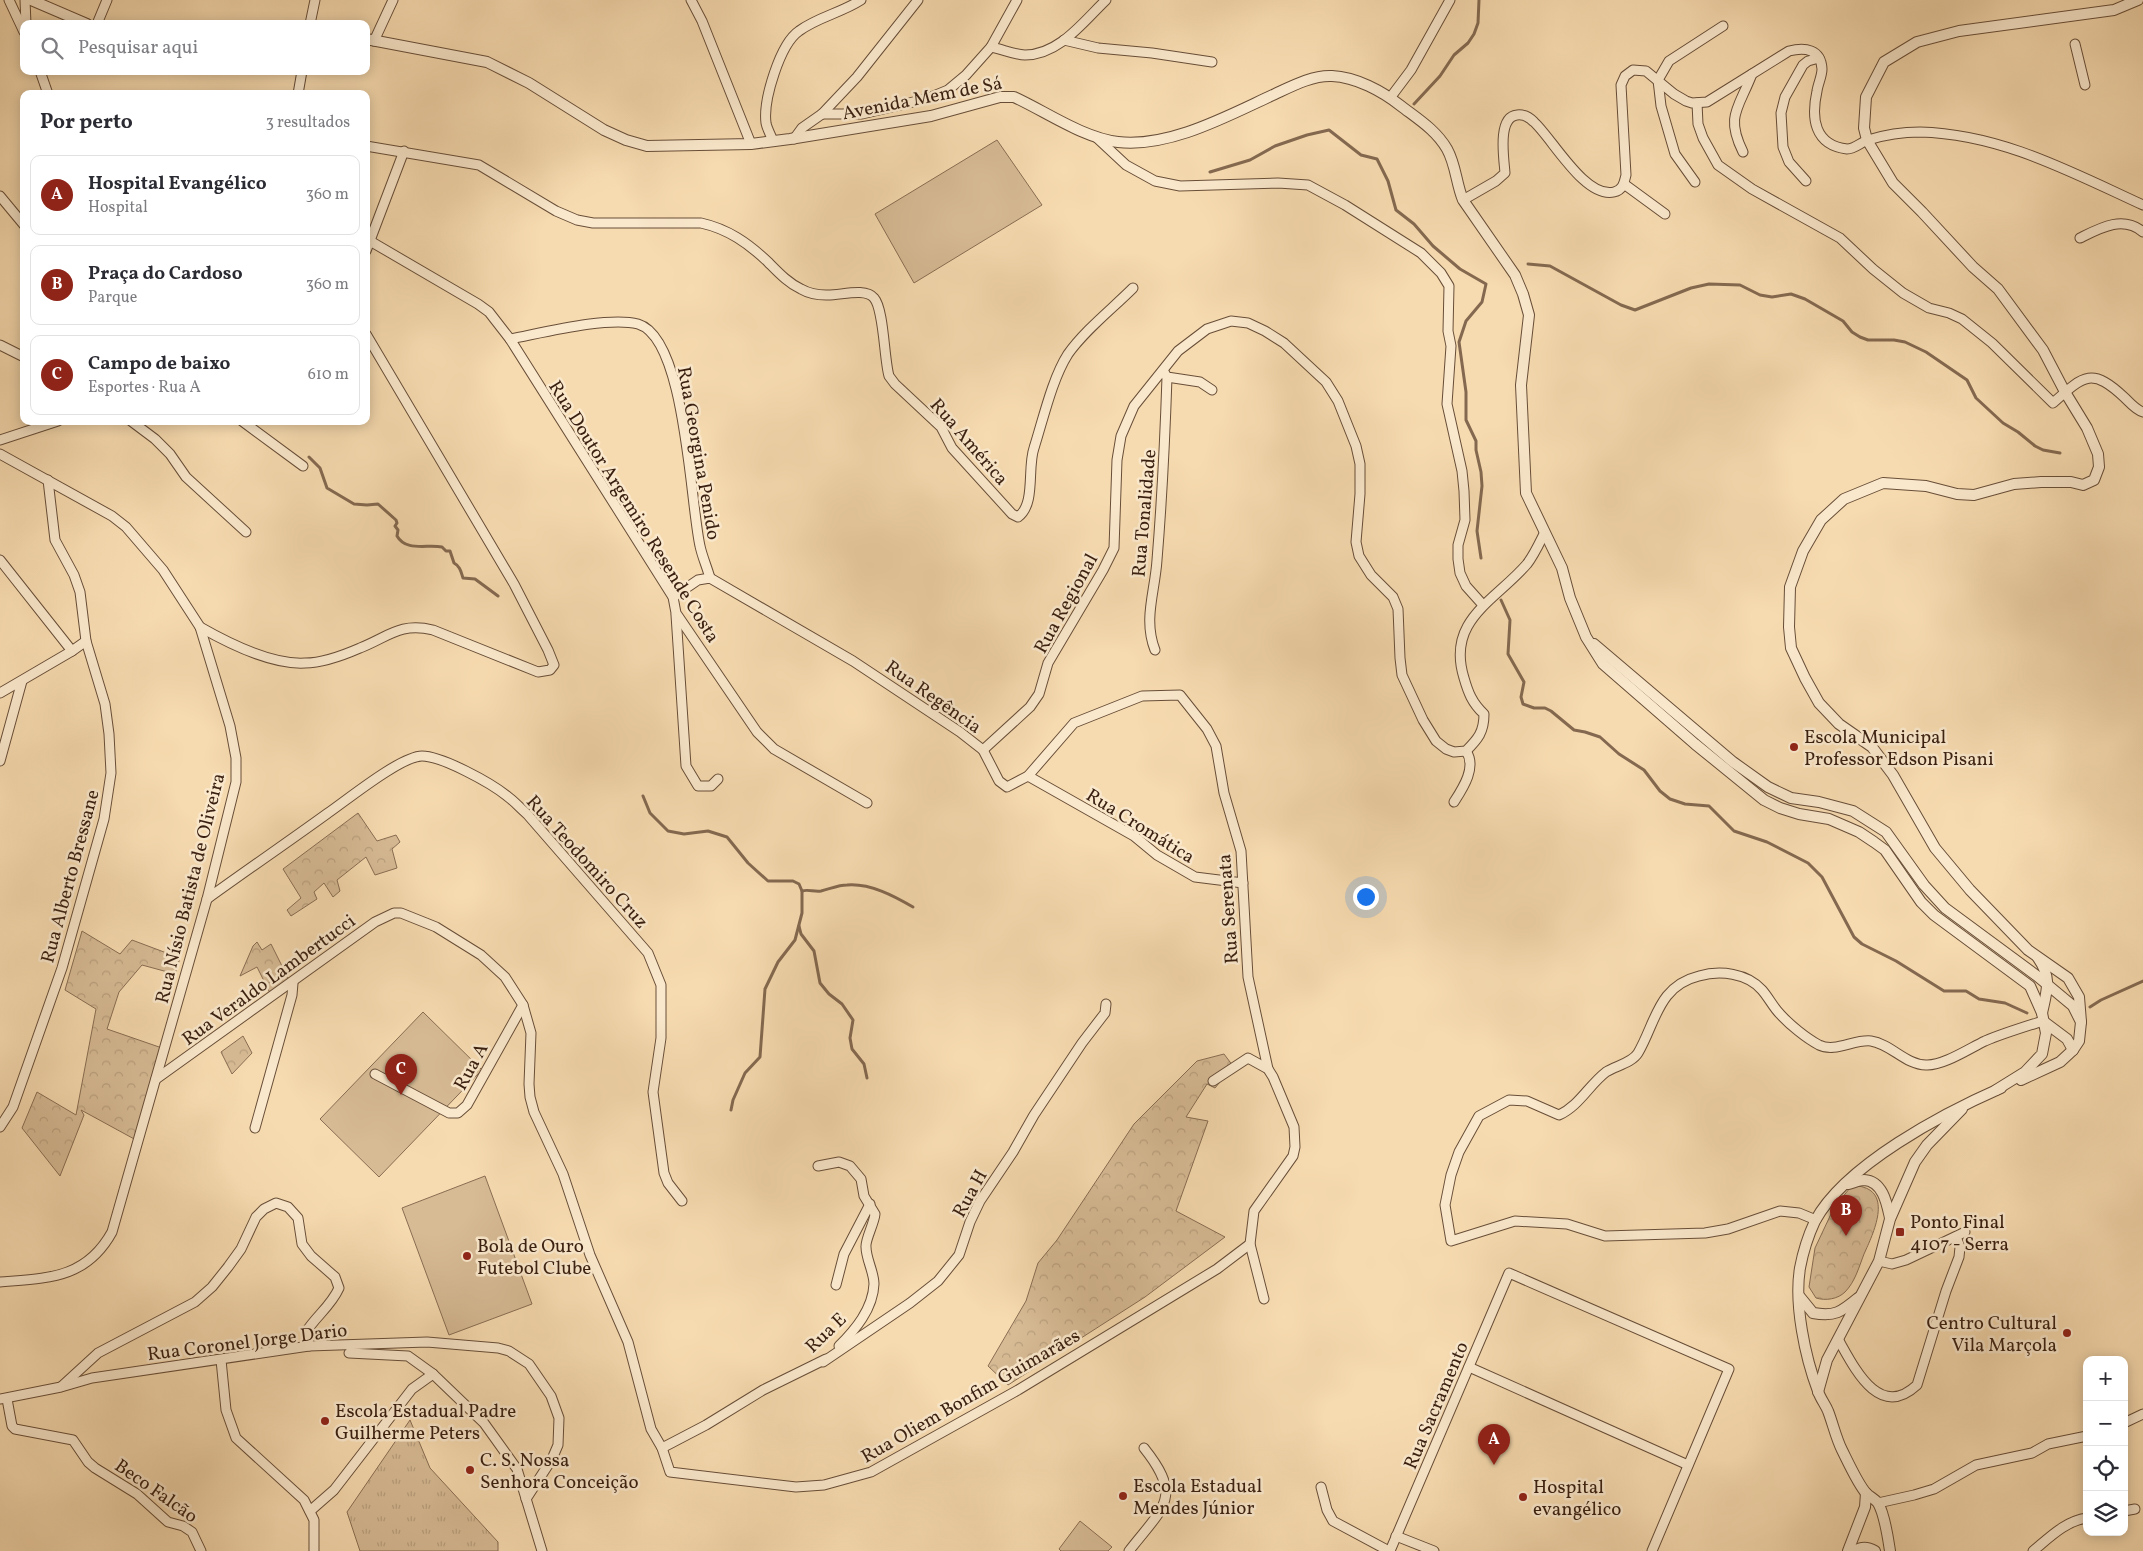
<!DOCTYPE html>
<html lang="pt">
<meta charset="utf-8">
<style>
body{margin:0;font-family:Vollkorn,serif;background:#f7f7f7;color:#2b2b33}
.controls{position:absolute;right:15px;bottom:15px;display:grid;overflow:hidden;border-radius:10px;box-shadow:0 2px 12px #0003}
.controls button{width:45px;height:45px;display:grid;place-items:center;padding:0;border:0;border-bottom:1px solid #e1e1e2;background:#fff;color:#2b2b33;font:25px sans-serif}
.you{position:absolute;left:1365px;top:896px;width:18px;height:18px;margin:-12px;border:4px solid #fff;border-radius:50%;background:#1a73e8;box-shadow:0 0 0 8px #1a73e833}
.badge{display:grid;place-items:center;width:32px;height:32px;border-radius:50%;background:#8f2418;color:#fff;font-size:16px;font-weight:700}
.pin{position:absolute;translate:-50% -41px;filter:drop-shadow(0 1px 2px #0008)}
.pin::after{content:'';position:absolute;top:26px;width:18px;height:15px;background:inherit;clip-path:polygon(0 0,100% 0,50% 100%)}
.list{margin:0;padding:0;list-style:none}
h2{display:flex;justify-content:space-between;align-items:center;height:65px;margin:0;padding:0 20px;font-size:21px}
h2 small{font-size:16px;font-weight:400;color:#7c7c81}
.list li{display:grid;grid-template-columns:32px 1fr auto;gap:15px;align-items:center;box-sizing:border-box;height:80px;margin:0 10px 10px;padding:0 10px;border:1px solid #e1e1e2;border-radius:10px}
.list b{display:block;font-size:19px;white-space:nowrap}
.list p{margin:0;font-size:16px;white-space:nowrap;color:#7c7c81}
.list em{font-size:16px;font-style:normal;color:#7c7c81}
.icon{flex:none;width:28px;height:28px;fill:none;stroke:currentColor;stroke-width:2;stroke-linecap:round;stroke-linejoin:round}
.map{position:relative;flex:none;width:2143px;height:1551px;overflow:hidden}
.search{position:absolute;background:#fff;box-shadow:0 2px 12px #0003;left:20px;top:20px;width:350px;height:55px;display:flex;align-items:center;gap:12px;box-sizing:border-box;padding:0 18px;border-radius:10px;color:#7c7c81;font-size:19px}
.panel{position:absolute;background:#fff;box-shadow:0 2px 12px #0003;left:20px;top:90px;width:350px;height:335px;border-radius:10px}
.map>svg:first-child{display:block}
</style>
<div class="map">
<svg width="2143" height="1551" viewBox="0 0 2143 1551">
<defs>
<pattern id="grass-tufts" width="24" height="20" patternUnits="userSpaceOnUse" patternTransform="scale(1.25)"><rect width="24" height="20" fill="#d7bb95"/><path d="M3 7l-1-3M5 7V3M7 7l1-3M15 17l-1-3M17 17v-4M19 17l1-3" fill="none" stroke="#b9a07f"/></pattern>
<pattern id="park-crowns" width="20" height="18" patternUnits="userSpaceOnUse" patternTransform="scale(1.25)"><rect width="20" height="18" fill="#d7bb95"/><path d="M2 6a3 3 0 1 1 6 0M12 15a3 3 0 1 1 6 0" fill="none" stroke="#b9a07f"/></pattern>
</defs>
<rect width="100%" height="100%" fill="#f7dbb0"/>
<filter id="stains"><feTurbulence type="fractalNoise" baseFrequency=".004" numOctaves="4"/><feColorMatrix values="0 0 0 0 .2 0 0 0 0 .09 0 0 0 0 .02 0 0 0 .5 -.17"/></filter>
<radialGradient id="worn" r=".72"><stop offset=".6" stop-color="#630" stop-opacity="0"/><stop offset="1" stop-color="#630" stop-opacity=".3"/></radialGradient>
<!-- grass -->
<path fill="url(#grass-tufts)" stroke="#886d52" d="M410,1420L430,1468L498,1542V1551H360L347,1512Z"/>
<!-- park -->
<g fill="url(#park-crowns)" stroke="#886d52">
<path d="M358,813L377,841L396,835L400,842L392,849L397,868L375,875L366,857L337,880L340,891L333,897L324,883L314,892L317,899L291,916L287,910L301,898L283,869Z"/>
<path d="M82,931L120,954L132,940L180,958L175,974L142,965L119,992L107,1029L162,1048L136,1140L81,1110L84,1115L60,1176L22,1128L37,1092L76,1115L96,1009L65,990Z"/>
<path d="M257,942L262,950L271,944L289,980L270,993L257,967L240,976L253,946Z"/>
<path d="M243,1036L252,1053L232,1074L221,1052Z"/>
<path d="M1224,1054L1233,1066L1215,1088L1207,1084L1186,1117L1208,1121L1176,1211L1225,1237L1145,1297L1008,1385L988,1366L1026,1301L1038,1263L1057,1240L1134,1124L1197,1061Z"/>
<path d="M1858,1186C1894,1191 1873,1234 1864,1254C1859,1267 1855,1282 1845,1292C1838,1299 1826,1301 1816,1298L1809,1287L1815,1248L1831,1214L1845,1194L1850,1188Z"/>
</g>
<!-- garden -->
<g fill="#d7bb95" stroke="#886d52">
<path d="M997,140L1042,205L914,283L875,214Z"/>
<path d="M423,1012L482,1070L379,1177L320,1119Z"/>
<path d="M485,1176L532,1304L449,1335L402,1208Z"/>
<path d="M1080,1521L1112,1547L1108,1551H1061L1059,1549Z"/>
</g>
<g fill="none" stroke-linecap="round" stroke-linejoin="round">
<!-- stream -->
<g stroke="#846950" stroke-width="3">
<path d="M1414,104L1440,76L1454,55L1468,43L1474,34L1478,23L1479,0"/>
<path d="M1210,172L1250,160L1275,146L1307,135L1329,130L1361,155L1377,159L1388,181L1396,210L1414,224L1433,246L1460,269L1486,284L1482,302L1466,321L1459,342L1466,392V420L1476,441V450L1481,472L1482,486L1477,531L1481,558"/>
<path d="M1528,264L1550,266L1621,305L1635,310L1691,288L1709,284L1740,285L1760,295L1772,297L1791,294L1805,299L1843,321L1852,332L1860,337L1868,340H1894L1905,342L1926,352L1967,380L1976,398L2003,423L2018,432L2035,446L2043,450L2060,453"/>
<path d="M309,457L320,468L327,488L354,504L367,505L378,504L396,520L397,523L395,526L398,530L397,536C406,552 427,544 442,547L446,551H450L454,563C460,566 461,572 463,578L475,579L498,596"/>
<path d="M1501,600L1510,620L1508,654L1524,682L1521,697L1523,704L1534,708H1545L1551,711L1574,730L1585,732L1600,737L1619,754L1644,770L1660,791L1670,799L1685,804L1709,806L1734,831L1767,842L1808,863L1822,877L1854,937L1862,944L1896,961L1944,991H1966L1979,999L2005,1003L2027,1013"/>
<path d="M643,796L650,813L668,831L684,834L708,831L727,837L748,863L768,881H793L799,884L802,891V913L795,940L778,962L765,989L760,1057L745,1073L733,1100L731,1110"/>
<path d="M802,891C808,889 814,892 821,891C830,889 838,885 847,885C870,883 894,896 913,907"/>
<path d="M799,926L801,934L814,951L820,983L829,994L842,1004L853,1020L850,1038L852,1049L864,1064L867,1078"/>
<path d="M2090,1007L2101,1000L2143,981"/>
</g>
<defs>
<g id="minor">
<path d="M9,0L24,32"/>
<path d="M25,0L26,24"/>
<path d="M691,0L702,21L751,144"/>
<path d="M97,24L107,0"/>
<path d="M310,24L315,0"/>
<path d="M1064,40L1098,48L1152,53L1212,62"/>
<path d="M374,41L393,0"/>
<path d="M2075,44L2085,85"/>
<path d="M991,47C1002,49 1015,55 1025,55C1059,55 1083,22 1106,0"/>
<path d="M40,71L48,94"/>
<path d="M298,94L302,71"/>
<path d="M1390,98L1411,70L1450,0"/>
<path d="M1697,103L1698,124L1703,138L1718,165L1752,189L1840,238L1873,269L1903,293L1929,308L1949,313L1962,319L1992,343L2053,403C2084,375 2092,367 2125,398C2130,403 2136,410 2143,412"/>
<path d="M822,114H862L926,99L948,90L966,75L991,47L1017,0"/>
<path d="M1097,138L1126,165L1155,181L1180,186L1278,183L1308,185L1345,205L1421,253L1441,273L1449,286L1448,331L1451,346L1447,404L1462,471L1464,491L1465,520L1458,545V559L1460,573L1466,586L1483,605"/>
<path d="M794,139L802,128L822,114L857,77L918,0"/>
<path d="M773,141C771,135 767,129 766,123C763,100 780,44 799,31C818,17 841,13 861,0"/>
<path d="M366,146L479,165L556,211L577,220L593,223H701C728,229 748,243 768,262C778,272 788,283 801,289C808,293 818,295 826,295C839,296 865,287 874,298C884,309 884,359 889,376L895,384L941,427L952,448L1012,514L1018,517C1036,504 1027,468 1034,448C1043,420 1052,379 1068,354C1085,330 1112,309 1133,288"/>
<path d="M1743,152C1725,116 1739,108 1752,74"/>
<path d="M1806,181L1789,162L1783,147L1781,113L1785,97L1803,65L1808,61L1819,58"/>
<path d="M1695,182L1675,154L1661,106L1658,80L1669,61L1723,26"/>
<path d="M1624,184L1665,214"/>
<path d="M0,196L24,225"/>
<path d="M1463,200L1496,181L1505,173C1504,159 1497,117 1517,115C1524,114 1529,117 1534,122C1552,138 1585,199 1614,192C1623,190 1624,183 1626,175L1621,85L1625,76L1633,70L1646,71L1674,94L1686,101L1692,103L1707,102L1789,51C1805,47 1821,49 1822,69C1822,76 1818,84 1817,91C1811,118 1814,145 1847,149C1855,149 1861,142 1868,140C1884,135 1903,132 1920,132C2001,134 2071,172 2143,205"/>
<path d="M2080,238C2100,228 2123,215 2143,232"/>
<path d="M370,241L478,304L489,312L510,339L673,597L676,613L757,732L774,749L867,803"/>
<path d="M366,251L404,151"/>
<path d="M510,339C542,333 608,316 638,324C686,338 690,502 700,546C702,556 707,567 710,578"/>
<path d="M0,345L24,357"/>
<path d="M1164,372L1167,377L1200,382L1212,390"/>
<path d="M131,421L155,439L170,454L186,477L246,532"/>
<path d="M242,421L303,466"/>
<path d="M0,440L58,421"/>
<path d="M0,454L112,516L126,527L163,570L200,627L230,726L236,758V782L207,899L112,1232C86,1279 48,1278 0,1282"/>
<path d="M0,560L72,651"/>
<path d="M673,597L698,580L710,578L853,661L960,732L983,750L999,781L1007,787L1028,776L1074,723L1142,696L1180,695L1207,729L1216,746L1224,793L1241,851L1248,977L1268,1069"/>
<path d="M676,615L686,766L698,786H711L718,779"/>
<path d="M200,627C228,643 272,665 305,663C323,663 344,655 360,648C388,637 400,622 433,630L538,672L550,670L554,665L548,650L514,584L366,334"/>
<path d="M1155,650C1143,619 1155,592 1157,560C1162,499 1165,438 1167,377"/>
<path d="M0,693L72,651L86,641"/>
<path d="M983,750L1030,707L1039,694L1048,663L1103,570L1114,548L1117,460L1121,436L1134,406L1178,351L1207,329L1231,321L1248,323L1265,331L1284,343L1326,382L1338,401L1356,446L1360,464V494L1356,542L1359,556L1371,575L1393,597L1398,609L1400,658L1402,675L1423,720L1436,741L1446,749L1454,752L1466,751C1478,739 1484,732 1484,714C1472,703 1468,692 1464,678C1446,620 1495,601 1527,564C1534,555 1539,544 1544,534"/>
<path d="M0,761L22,681"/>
<path d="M1028,776L1134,836L1157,855L1195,877L1243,883"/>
<path d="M1454,802C1463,788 1477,767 1466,751"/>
<path d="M207,899C247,870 288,842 328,813C347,800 401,756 422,756C442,756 491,783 507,796C514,801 520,808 527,814L648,953L661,985V1038L653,1092L664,1173L668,1183L682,1201"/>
<path d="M375,1074L449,1113H458L467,1105L523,1005"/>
<path d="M156,1079L375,922L394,913H401L436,927L481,955L505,977L523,1005L531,1033L529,1084L530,1097L534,1112L563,1174L590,1255L628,1342L651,1429L662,1448L670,1472L796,1487L824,1485L871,1472L1018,1390L1217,1269L1250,1244"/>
<path d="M1213,1081L1248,1058L1268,1069L1273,1077L1294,1127L1295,1147L1293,1156L1254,1211L1250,1244L1264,1299"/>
<path d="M0,1127L13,1107L62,968L104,819L111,773L109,734L105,704L86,641L80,592L74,575L55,540L48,480"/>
<path d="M255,1128L292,995L293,983"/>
<path d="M818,1166L839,1162L850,1166L861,1179L864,1196L875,1214C874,1224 865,1240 866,1247C866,1259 874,1272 874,1284C873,1309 855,1330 839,1346"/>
<path d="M1816,1220L1799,1213L1780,1211L1728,1229L1705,1233L1605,1236L1567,1224L1515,1221L1451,1241L1445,1205L1451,1175L1459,1152L1479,1116L1509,1100L1527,1101L1559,1115C1579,1106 1589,1085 1606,1072C1615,1066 1632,1063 1638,1053C1656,1022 1658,986 1699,976C1720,970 1747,973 1762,990C1769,998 1773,1007 1780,1014C1790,1025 1806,1038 1819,1045C1835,1053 1854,1039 1871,1041C1891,1044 1906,1065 1926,1065C1943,1066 1970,1048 1985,1041C2004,1033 2024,1027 2043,1021"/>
<path d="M1879,1261L1892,1264L1906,1260L1965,1232"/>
<path d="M836,1285L844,1254L870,1204"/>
<path d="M1838,1339C1855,1369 1879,1420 1917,1385L1946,1291L1959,1257L1960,1247L1956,1237"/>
<path d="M349,1353L408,1356L433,1374L484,1423L517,1469L542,1551"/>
<path d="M221,1360L226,1410L236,1438L304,1500L314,1520V1551"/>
<path d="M823,1362L910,1303L938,1281L959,1255L970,1222L980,1201L1013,1152L1034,1115L1082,1043L1105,1013L1106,1004"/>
<path d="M1469,1367L1688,1465"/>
<path d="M62,1386L98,1353L195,1302L212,1287L228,1267L241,1249L256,1217L264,1209L276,1203L288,1207L298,1218L302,1244L311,1256L335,1277L339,1288C331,1306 316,1316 306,1332L309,1346"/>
<path d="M0,1399L61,1387L92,1378L309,1346L427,1342L498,1348L509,1351L529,1364L551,1396L559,1418L558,1445L552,1459L526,1499"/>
<path d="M7,1399L12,1426L15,1429L73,1440L88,1462L95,1468L137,1494L168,1522L183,1526L192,1532L201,1551"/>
<path d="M2124,1423L2143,1414"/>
<path d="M662,1448L706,1425L763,1390L826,1359"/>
<path d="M1321,1487L1327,1510L1333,1521L1389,1551"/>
<path d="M1878,1503L1914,1495L1934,1489L1976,1465L2032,1453L2048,1444L2087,1436"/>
<path d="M310,1511L334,1490L412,1389L433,1374"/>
<path d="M2124,1511L2135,1509"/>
<path d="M1396,1536L1434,1551"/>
<path d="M1129,1551C1163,1507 1184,1498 1144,1448"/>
<path d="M1390,1551L1509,1273L1729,1369L1652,1551"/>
<path d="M2033,1551C2049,1538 2065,1521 2087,1518"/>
</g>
<g id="tertiary">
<path d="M31,0L87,24"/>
<path d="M366,39L487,62L529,83L604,130L626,140L647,146L751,144L790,139L931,116L1000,97H1014C1045,111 1083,138 1118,142C1170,148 1229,115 1275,94C1292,86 1313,75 1332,76C1356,77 1382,91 1401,106C1418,119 1436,130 1447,149C1456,165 1456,183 1463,200L1515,275L1523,294L1529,315L1521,385L1526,493L1562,568L1570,598L1586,637L1603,664L1695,744L1764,800L1780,808L1799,814L1829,819L1859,832L1874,842L1885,850L1921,902L1934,915L2030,986L2042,1013L2046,1033L2042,1054L2025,1072L1996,1090"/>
<path d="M1594,644L1733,762L1768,787L1791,798L1819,802L1853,811L1886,832L1924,885L1945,908L2037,976L2073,1006L2081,1022L2079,1041L2073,1050L2060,1062L2021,1080"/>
<path d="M2038,958C2052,978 2047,990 2042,1013"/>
<path d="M2043,1021L2067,1039L2073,1050"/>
<path d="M2081,1022L2079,997L2068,978L2028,950L1970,890L1935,848L1893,775L1872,747L1839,724L1819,703L1805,678L1791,648L1789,627L1790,587L1803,551L1821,520L1844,499L1883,483L1926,486L1957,494L1974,495L2014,484L2041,482H2071L2083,485L2094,480L2099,467L2098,454L2087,428L2065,392L2043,350L1998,289L1973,267L1922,212L1893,183L1867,140L1864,128L1866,97L1884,62L1917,42L1959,31L2114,10L2138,0"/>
<path d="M1848,1184C1853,1183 1859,1180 1864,1180C1883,1181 1887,1204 1890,1218"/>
<path d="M1800,1297L1813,1313C1835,1317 1841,1312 1858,1298"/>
<path d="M1818,1392L1827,1360L1879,1261L1890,1219L1915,1162L1927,1145L1962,1109"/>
<path d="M1848,1551L1865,1507L1866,1493"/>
<path d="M1855,1551C1862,1546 1868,1547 1875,1551"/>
<path d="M1890,1551C1888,1538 1885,1515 1878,1503C1875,1499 1870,1497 1866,1493C1858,1484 1848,1462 1842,1450C1836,1438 1833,1424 1828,1411C1825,1404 1820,1398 1818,1391C1805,1357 1794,1304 1800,1268C1803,1252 1808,1236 1815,1221C1845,1165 1944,1113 2001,1088"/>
</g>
</defs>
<!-- minor casing -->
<use href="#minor" stroke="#684e38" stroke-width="11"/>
<!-- tertiary casing -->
<use href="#tertiary" stroke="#684e38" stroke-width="12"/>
<!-- minor -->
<use href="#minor" stroke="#fae8cc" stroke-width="9"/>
<!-- tertiary -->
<use href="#tertiary" stroke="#fae8cc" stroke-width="10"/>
</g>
<!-- markers -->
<g fill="#8f2418" stroke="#fae8cc" stroke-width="2">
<circle cx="1794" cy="747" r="5"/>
<rect x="1895" y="1227" width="10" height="10" rx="2.5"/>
<circle cx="467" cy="1256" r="5"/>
<circle cx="2067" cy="1333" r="5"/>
<circle cx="325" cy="1421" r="5"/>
<circle cx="470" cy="1470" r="5"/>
<circle cx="1123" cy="1496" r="5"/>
<circle cx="1523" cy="1497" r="5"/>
</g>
<g text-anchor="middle" stroke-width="5" stroke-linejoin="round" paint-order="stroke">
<!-- street labels -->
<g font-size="19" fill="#391f10" stroke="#fae8cc">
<text transform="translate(922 97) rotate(-11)" y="7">Avenida Mem de Sá</text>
<text transform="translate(970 441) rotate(49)" y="7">Rua América</text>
<text transform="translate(700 453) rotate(80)" y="7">Rua Georgina Penido</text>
<text transform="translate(635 511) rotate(58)" y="7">Rua Doutor Argemiro Resende Costa</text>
<text transform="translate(1143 513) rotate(-85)" y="7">Rua Tonalidade</text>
<text transform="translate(1065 603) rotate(-61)" y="7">Rua Regional</text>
<text transform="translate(934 696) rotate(35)" y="7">Rua Regência</text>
<text transform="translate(1141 825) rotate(32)" y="7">Rua Cromática</text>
<text transform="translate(588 861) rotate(48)" y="7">Rua Teodomiro Cruz</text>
<text transform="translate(69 876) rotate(-75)" y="7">Rua Alberto Bressane</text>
<text transform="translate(189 888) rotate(-76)" y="7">Rua Nísio Batista de Oliveira</text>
<text transform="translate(1227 909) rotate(-94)" y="7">Rua Serenata</text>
<text transform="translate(268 979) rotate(-36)" y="7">Rua Veraldo Lambertucci</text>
<text transform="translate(470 1066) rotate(-61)" y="7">Rua A</text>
<text transform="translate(969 1193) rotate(-61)" y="7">Rua H</text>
<text transform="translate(825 1332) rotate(-44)" y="7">Rua E</text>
<text transform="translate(247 1341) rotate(-7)" y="7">Rua Coronel Jorge Dario</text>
<text transform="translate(970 1395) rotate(-30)" y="7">Rua Oliem Bonfim Guimarães</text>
<text transform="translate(1435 1405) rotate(-67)" y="7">Rua Sacramento</text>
<text transform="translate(157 1490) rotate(35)" y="7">Beco Falcão</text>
</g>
<!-- poi labels -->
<g font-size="19" fill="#391f10" stroke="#fae8cc" text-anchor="start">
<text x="1804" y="743">Escola Municipal<tspan x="1804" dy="22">Professor Edson Pisani</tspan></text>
<text x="1910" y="1228">Ponto Final<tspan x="1910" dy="22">4107 - Serra</tspan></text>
<text x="477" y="1252">Bola de Ouro<tspan x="477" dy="22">Futebol Clube</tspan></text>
<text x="2057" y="1329" text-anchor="end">Centro Cultural<tspan x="2057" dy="22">Vila Marçola</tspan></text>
<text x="335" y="1417">Escola Estadual Padre<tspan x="335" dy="22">Guilherme Peters</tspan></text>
<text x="480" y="1466">C. S. Nossa<tspan x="480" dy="22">Senhora Conceição</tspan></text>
<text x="1133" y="1492">Escola Estadual<tspan x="1133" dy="22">Mendes Júnior</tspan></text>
<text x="1533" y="1493">Hospital<tspan x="1533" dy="22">evangélico</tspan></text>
</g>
</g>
<rect width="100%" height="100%" filter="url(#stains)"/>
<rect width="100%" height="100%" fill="url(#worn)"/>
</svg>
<div class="controls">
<button>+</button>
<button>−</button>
<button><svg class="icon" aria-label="locate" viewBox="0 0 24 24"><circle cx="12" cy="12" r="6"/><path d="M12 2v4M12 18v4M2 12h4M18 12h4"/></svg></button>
<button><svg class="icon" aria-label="layers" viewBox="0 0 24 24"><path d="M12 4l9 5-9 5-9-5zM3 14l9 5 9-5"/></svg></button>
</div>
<div class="you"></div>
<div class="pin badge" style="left:1494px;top:1465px">A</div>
<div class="pin badge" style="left:1846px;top:1236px">B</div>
<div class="pin badge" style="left:401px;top:1095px">C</div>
<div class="search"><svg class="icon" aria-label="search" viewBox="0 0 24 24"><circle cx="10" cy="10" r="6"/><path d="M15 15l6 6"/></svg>Pesquisar aqui</div>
<section class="panel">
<h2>Por perto<small>3 resultados</small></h2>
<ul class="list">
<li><span class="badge">A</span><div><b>Hospital Evangélico</b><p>Hospital</p></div><em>360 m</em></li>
<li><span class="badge">B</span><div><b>Praça do Cardoso</b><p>Parque</p></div><em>360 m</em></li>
<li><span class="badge">C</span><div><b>Campo de baixo</b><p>Esportes · Rua A</p></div><em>610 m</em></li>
</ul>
</section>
</div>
